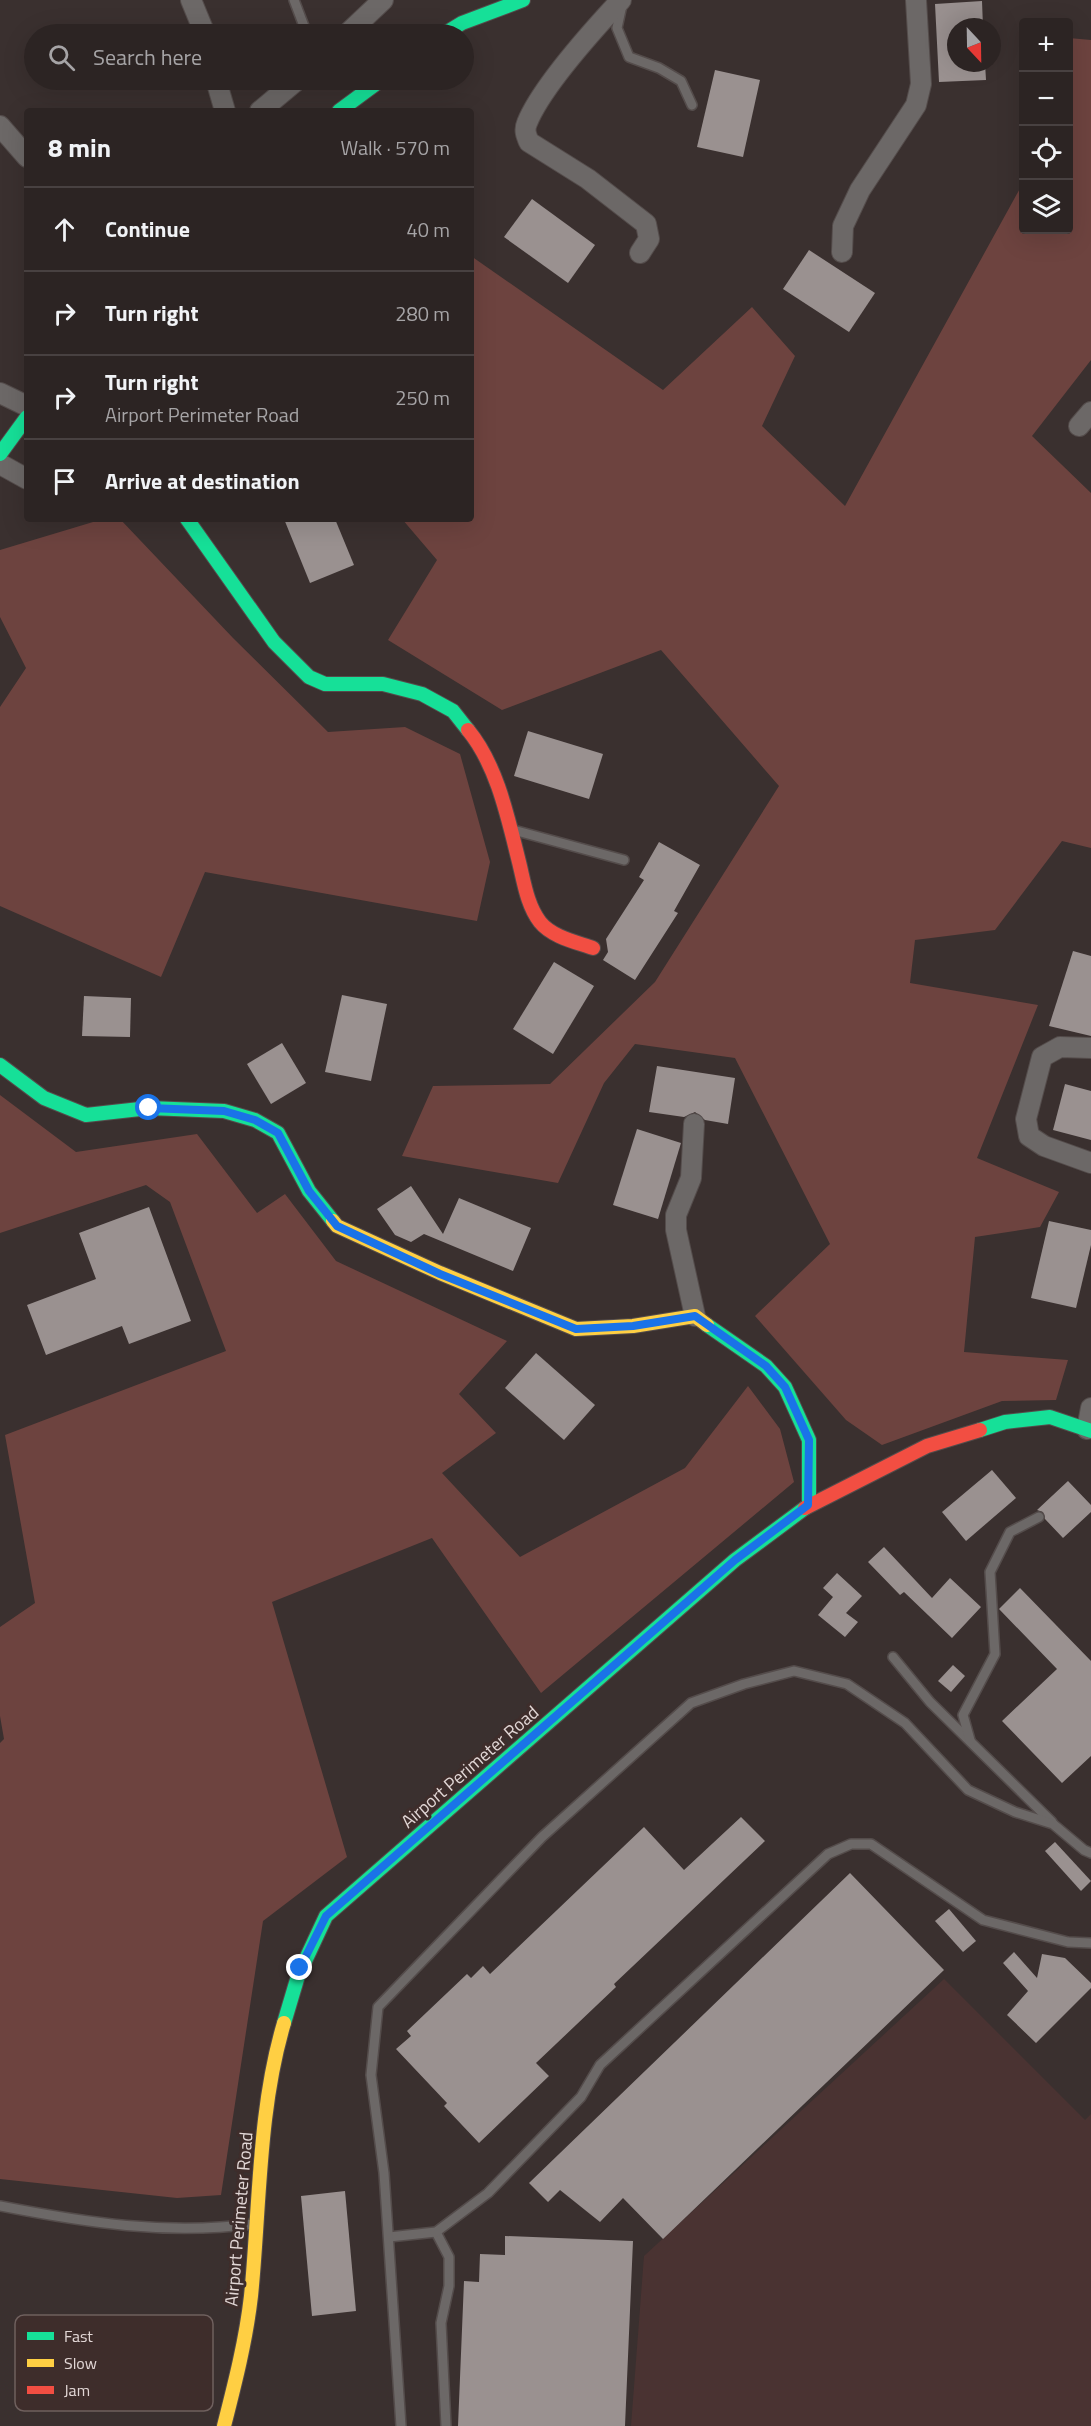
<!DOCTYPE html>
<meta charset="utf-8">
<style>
body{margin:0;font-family:"Titillium Web",sans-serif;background:#342c2b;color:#f1f3f6}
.controls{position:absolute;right:18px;top:18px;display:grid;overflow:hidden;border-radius:6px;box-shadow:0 6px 24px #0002}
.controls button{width:54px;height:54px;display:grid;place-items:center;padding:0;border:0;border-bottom:2px solid #484141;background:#2c2423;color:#f1f3f6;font:30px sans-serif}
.compass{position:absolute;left:947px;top:18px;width:54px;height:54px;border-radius:50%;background:#2c2423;box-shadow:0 6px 24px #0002;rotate:158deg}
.stop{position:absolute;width:18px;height:18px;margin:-14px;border:4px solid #1a73e8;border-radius:50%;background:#fff}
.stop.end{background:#1a73e8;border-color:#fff;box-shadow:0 2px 6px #0008}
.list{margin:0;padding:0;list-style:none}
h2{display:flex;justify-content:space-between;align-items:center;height:78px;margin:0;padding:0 24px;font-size:26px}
h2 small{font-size:20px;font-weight:400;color:#a6a4a6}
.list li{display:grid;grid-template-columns:39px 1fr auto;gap:18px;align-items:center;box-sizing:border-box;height:84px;padding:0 24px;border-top:2px solid #484141}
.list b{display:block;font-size:22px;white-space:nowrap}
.list p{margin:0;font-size:20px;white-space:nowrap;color:#a6a4a6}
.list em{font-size:20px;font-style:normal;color:#a6a4a6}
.icon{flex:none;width:33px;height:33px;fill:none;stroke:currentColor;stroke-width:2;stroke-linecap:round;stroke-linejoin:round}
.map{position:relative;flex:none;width:1091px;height:2426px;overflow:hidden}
.search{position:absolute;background:#2c2423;box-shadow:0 6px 24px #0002;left:24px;top:24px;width:450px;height:66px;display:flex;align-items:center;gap:15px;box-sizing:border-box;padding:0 21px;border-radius:33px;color:#a6a4a6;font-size:22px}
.panel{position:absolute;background:#2c2423;box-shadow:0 6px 24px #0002;left:24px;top:108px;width:450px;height:414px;border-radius:6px}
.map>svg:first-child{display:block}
</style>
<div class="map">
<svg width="1091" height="2426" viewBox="0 0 1091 2426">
<rect width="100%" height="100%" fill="#3a302f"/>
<!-- built -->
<path fill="#4a3332" d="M944,1979L1085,2120L1091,2114V2426H631L644,2256Z"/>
<!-- green -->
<g fill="#6d433f">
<path d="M1069,38L1091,40V360L1032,436L1091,493V848L1062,841L995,930L915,940L910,983L1038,1005L977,1158L1059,1192L1040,1227L975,1237L964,1352L1068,1360L1056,1400L1002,1401L882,1445L846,1420L755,1316L830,1244L735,1058L635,1044L604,1083L558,1183L402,1156L433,1086L550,1084L655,982L779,786L661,650L502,710L388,640L437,560L402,519H471V256L663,390L752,307L795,356L762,426L845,506L1023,183L1024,230H1068Z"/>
<path d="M103,519H120L233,638L328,732L405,727L460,754L490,862L477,921L205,872L161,977L0,906V707L26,668L0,617V550Z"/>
<path d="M0,1095L76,1152L197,1134L257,1213L285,1194L336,1261L507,1341L459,1394L496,1433L442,1473L520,1557L685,1468L748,1386L780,1429L794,1482L541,1693L432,1538L272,1602L347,1857L263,1921L221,2195L177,2198L0,2179V1743L4,1739L0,1716V1627L35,1603L5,1435L226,1351L170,1202L146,1185L0,1233Z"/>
</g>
<!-- building -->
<g fill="#9a9190">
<path d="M982,1L983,27H956V63H985L986,80L939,82L935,4Z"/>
<path d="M715,70L760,80L743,157L697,147Z"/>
<path d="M532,199L595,245L568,283L504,237Z"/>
<path d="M809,250L875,293L849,332L783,289Z"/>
<path d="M284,519H335L354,565L310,583Z"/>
<path d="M528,731L603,754L589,799L514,776Z"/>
<path d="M659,842L700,865L674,911L678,913L635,980L603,960L608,952L606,939L644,880L639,877Z"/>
<path d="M1073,951L1091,956V1036L1049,1026Z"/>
<path d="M554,962L594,986L553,1054L513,1029Z"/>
<path d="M342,995L387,1004L371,1081L325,1072Z"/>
<path d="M84,996L131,998L130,1037L82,1036Z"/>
<path d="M282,1043L306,1083L271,1104L247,1064Z"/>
<path d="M657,1066L735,1078L728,1124L705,1120L695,1112L684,1117L649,1112Z"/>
<path d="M1065,1084L1091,1091V1140L1053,1130Z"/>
<path d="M637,1129L681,1143L658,1219L613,1205Z"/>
<path d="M411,1186L443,1234L459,1198L531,1228L513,1271L424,1234L411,1242L395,1235L377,1209Z"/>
<path d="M149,1207L191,1321L129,1344L122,1326L46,1355L27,1305L96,1279L79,1233Z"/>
<path d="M1049,1221L1091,1230V1245L1076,1308L1031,1298Z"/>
<path d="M536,1353L595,1405L564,1440L505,1388Z"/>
<path d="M992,1470L1016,1498L966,1541L942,1512Z"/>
<path d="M1068,1481L1091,1505V1512L1063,1538L1045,1519L1043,1512L1037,1510Z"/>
<path d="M884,1547L932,1598L950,1578L981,1607L952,1638L904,1592L900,1595L868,1562Z"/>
<path d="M837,1573L862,1596L846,1613L858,1622L845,1637L818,1615L833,1597L823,1588Z"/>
<path d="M1020,1588L1091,1661V1756L1062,1783L1002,1721L1057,1669L999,1609Z"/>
<path d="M953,1665L965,1676L951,1692L938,1681Z"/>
<path d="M741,1817L765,1841L614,1984L616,1987L536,2063L549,2076L479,2143L444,2106L447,2103L396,2049L411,2036L407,2031L467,1974L471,1978L483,1966L490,1974L644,1827L684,1870Z"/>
<path d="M1055,1842L1091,1881L1081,1891L1045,1851Z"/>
<path d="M850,1873L944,1970L663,2239L623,2198L600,2222L560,2190L548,2202L529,2183Z"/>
<path d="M949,1909L976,1941L963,1952L935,1921Z"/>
<path d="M1014,1952L1037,1978L1042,1954L1065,1958L1091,1983V1988L1036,2043L1007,2015L1028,1991L1003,1963Z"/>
<path d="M345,2191L356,2311L312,2316L301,2196Z"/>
<path d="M505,2236L633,2241L625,2426H458L464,2281L479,2282L480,2254L505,2255Z"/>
</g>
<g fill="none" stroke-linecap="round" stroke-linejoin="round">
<defs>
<g id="lane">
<path d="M294,0L307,34"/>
<path d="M622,5L617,28L629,57L659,68L681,81L692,105"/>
<path d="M517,831L624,860"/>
<path d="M893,1657L930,1702L1052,1822"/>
<path d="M970,1740L963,1715L995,1654L990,1572L1010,1532L1039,1517"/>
<path d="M0,2206C87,2223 166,2235 254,2224"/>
<path d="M436,2232L449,2257V2286L441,2323L446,2426"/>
<path d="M389,2237L436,2232L488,2193L581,2097L600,2065L828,1854L851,1844H871L983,1920L1068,1942L1091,1943"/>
<path d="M401,2426L384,2173L371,2075L378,2007L542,1837L691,1703L744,1684L794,1671L847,1684L905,1723L968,1790L1015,1812L1053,1824L1084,1850L1091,1853"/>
</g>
<g id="street">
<path d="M191,0L205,34"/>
<path d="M621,0C594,29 541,88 527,123C524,130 526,135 529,142L588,179L646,224L649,239L640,253"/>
<path d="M347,34L383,0"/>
<path d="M216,80L225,111"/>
<path d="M260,111L297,80"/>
<path d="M0,126L27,157"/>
<path d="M842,252L843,226L860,190L916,105L921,84L916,0"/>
<path d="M0,393L27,406"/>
<path d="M1079,426L1091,412"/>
<path d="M0,464L27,479"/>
<path d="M1091,1048L1060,1047L1042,1057L1026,1119L1029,1136L1044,1146L1091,1163"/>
<path d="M694,1124L691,1178L676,1215V1230L695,1316"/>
<path d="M1087,1429L1091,1408"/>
</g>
<g id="fast">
<path d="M444,34L462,23L523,0"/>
<path d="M339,111L381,80"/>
<path d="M0,454L27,417"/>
<path d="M187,519L274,642L309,677L325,684H383L422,694L453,711L468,730"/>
<path d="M0,1065L44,1098L86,1115L149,1108L224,1111L255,1120L278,1133L309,1191L333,1221"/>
<path d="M707,1325L766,1366L785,1387L809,1440V1505"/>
<path d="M980,1430L1005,1422L1050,1417L1091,1431"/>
<path d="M284,2023L298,1976L326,1916L735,1560L805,1508"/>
</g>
<g id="slow">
<path d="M333,1221L337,1226L440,1273L576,1329L633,1326L695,1316L707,1325"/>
<path d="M224,2426C235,2383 246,2340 251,2296C260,2206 258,2110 284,2023"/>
</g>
<g id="jam">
<path d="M468,730C497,765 508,818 519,862C524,882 527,905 540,922C552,937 576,942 593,948"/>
<path d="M805,1508L927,1446L980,1430"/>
</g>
</defs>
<!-- lane casing -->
<use href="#lane" stroke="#544c4b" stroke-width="12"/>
<!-- street casing -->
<use href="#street" stroke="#544c4b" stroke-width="22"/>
<!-- fast casing -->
<use href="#fast" stroke="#544c4b" stroke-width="16"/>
<!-- slow casing -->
<use href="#slow" stroke="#544c4b" stroke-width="16"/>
<!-- jam casing -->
<use href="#jam" stroke="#544c4b" stroke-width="16"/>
<!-- lane -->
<use href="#lane" stroke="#6c6867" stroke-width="9"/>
<!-- street -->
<use href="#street" stroke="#6c6867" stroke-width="20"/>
<!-- fast -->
<use href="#fast" stroke="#16e098" stroke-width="14"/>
<!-- slow -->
<use href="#slow" stroke="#ffcf43" stroke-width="14"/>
<!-- jam -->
<use href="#jam" stroke="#f24e42" stroke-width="14"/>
</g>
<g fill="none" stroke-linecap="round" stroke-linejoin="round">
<!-- route -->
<path stroke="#1a73e8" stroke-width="8" d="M149,1108L224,1111L255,1120L278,1133L309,1191L337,1226L440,1274L576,1329L633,1326L695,1316L766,1366L785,1387L809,1440L808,1505L735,1560L326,1916L300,1968"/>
</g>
<g text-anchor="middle" stroke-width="6" stroke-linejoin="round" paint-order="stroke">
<!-- street labels -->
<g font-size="18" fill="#e2d7d6" stroke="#3e2d2b">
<text transform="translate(470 1767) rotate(-41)" y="6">Airport Perimeter Road</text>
<text transform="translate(239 2219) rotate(-85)" y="6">Airport Perimeter Road</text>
</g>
</g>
<!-- legend -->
<rect x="15" y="2315" width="198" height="96" rx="9" fill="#3e2d2b" stroke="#6f605e" stroke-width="1.5"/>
<rect x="27" y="2332" width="27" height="8" fill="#16e098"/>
<rect x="27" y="2359" width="27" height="8" fill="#ffcf43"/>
<rect x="27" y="2386" width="27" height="8" fill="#f24e42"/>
<g font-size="16" fill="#e2d7d6">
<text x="64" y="2342">Fast</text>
<text x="64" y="2369">Slow</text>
<text x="64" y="2396">Jam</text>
</g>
</svg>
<div class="controls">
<button>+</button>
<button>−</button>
<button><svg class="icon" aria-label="locate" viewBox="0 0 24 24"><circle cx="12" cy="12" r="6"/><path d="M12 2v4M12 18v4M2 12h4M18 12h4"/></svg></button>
<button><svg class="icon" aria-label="layers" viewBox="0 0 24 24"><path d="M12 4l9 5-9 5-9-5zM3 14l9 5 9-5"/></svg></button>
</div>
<svg class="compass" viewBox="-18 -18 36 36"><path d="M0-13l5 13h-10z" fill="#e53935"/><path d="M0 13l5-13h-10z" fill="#a6a4a6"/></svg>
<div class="stop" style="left:149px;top:1108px"></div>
<div class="stop end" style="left:300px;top:1968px"></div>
<div class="search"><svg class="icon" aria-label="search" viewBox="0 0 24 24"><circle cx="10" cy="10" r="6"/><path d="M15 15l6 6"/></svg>Search here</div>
<section class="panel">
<h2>8 min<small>Walk · 570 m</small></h2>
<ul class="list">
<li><svg class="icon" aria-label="ahead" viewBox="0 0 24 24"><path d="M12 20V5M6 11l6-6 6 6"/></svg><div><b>Continue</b></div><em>40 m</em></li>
<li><svg class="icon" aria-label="right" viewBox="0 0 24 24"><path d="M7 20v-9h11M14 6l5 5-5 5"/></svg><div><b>Turn right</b></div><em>280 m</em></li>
<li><svg class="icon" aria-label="right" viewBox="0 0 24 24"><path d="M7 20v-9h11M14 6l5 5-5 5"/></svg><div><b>Turn right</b><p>Airport Perimeter Road</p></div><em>250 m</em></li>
<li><svg class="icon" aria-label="arrive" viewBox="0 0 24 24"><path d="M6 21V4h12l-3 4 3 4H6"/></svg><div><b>Arrive at destination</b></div></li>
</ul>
</section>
</div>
